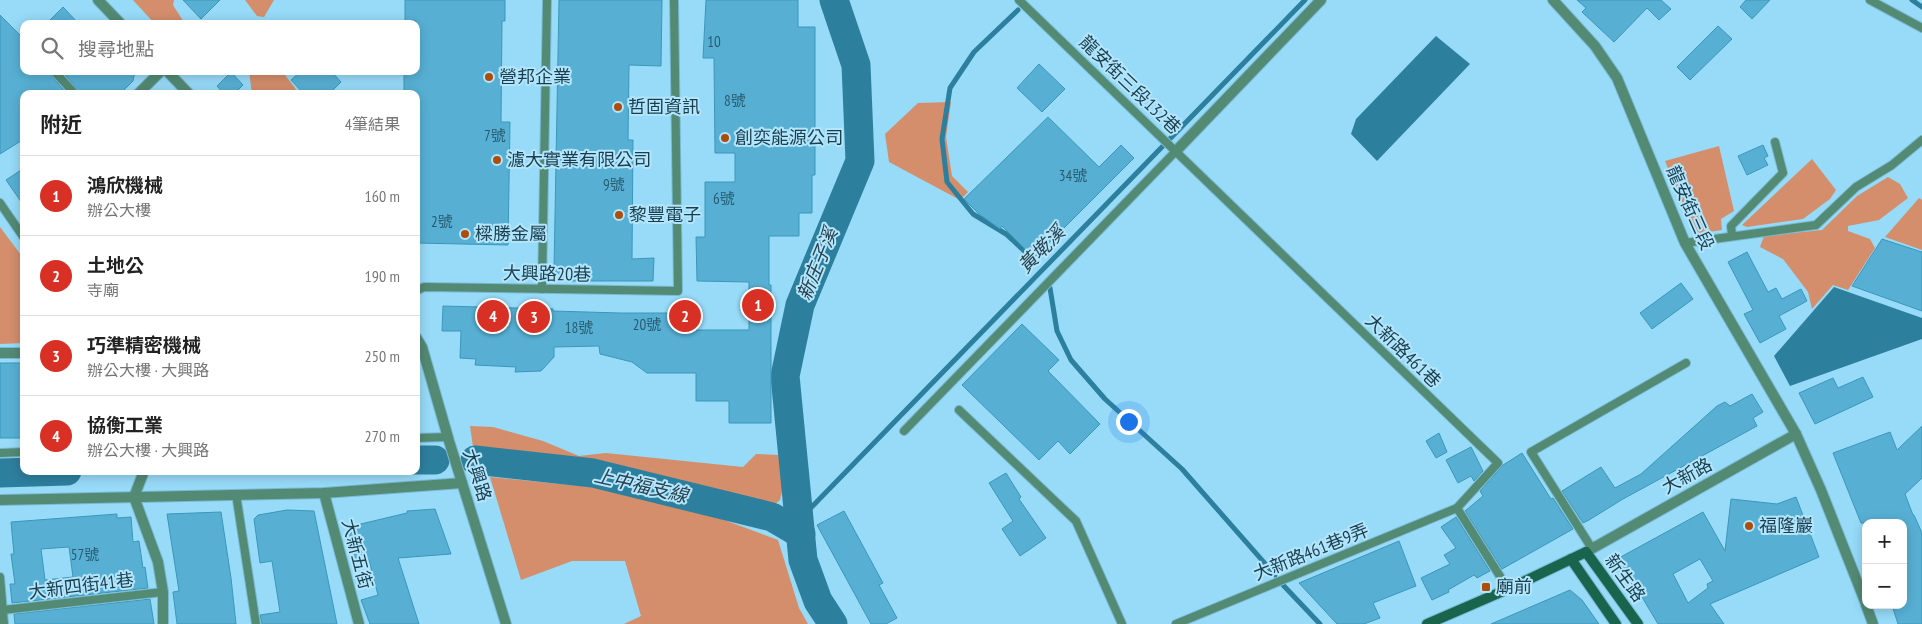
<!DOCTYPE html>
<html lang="zh-TW">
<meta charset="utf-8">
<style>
body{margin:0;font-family:"PT Sans Narrow","Noto Sans TC",sans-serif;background:#f2f2f2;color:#222}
.controls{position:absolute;right:15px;bottom:15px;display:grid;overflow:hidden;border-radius:10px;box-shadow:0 2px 12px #0003}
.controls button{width:45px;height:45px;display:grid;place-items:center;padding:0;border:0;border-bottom:1px solid #e0e0e0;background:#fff;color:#222;font:25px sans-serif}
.you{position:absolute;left:1128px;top:421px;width:18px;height:18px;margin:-12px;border:4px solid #fff;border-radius:50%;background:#1a73e8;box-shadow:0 0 0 8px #1a73e833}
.badge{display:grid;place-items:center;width:32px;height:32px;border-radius:50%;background:#d93025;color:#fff;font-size:16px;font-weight:700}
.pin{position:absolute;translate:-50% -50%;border:2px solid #fff;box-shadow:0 1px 5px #0006}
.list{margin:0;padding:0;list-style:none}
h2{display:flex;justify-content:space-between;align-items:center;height:65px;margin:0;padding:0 20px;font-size:21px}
h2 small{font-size:16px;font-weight:400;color:#767676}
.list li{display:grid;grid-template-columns:32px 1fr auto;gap:15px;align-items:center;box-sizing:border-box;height:80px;padding:0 20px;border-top:1px solid #e0e0e0}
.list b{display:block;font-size:19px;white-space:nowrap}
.list p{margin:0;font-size:16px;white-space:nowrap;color:#767676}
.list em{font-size:16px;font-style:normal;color:#767676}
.icon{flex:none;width:28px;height:28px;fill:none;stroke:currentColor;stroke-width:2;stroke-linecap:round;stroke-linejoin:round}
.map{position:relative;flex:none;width:1922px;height:624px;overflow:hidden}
.search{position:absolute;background:#fff;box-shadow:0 2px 12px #0003;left:20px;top:20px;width:400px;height:55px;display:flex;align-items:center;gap:12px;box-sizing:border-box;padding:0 18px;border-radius:10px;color:#767676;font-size:19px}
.panel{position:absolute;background:#fff;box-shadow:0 2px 12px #0003;left:20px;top:90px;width:400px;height:385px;border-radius:10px}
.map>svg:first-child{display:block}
</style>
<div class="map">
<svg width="1922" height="624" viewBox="0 0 1922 624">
<rect width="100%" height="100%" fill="#97dbf8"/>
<!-- green -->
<g fill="#d48e6c">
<path d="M133,0H174L173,5L185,24H155Z"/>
<path d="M245,0H274L264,17L257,16Z"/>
<path d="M249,71H282L298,92L296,94H252Z"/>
<path d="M951,102L946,137L952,176L968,192L960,200L889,162L885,134L918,103Z"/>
<path d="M1719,146L1734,211L1721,219L1722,230L1695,234L1665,161Z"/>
<path d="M1812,159L1836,190L1830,199L1803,219L1747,227L1742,225Z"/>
<path d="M1888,177L1900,184L1908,198L1879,220L1848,226V231L1870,239L1875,248L1848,290L1833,285L1812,309L1808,292L1783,259L1760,247L1764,236L1822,230L1857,196Z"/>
<path d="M1919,198L1922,200V250L1885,237Z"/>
<path d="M0,227L24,259V343L0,344Z"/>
<path d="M470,426L493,427L543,441L579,456L606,453L743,467L756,454L779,455L785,478L780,500L768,510C718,495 668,481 616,472C568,464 520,462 473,447Z"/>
<path d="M490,477L611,489L703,512L778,540L799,608L808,624H624L641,616L625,561H572L521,580Z"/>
</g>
<!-- water -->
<g fill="#2d7f9e">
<path d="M1436,36L1470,64L1377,161L1351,134L1356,119Z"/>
<path d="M1834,287L1922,318V339L1790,386L1774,356Z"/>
</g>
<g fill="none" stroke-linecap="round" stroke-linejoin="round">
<!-- stream -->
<g stroke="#2d7f9e" stroke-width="5">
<path d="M1912,0L1922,7"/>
<path d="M1018,10L974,52L950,88L942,139L947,182L973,214L1006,234L1033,259"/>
<path d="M1050,288L1057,331L1071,360L1105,399L1182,469L1275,575"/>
<path d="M800,519L1305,0"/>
<path d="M1283,585L1320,624"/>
</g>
<!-- river -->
<g stroke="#2d7f9e" stroke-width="29">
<path d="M416,460H435"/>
<path d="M475,460L593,473L772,517L801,534"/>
<path d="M0,473L67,471"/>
<path d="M833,624L818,601L803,560L785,376L800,305L860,161L856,65L834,0"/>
</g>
</g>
<!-- building -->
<g fill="#57b0d4" stroke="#3b97ba" fill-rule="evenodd">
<path d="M183,0H220L201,19Z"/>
<path d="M405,0H505V21H502L501,122H510L508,245L416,243V94H404V71H416V21H405Z"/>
<path d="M559,0H662L661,66L629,65L628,140H633L632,259L654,258L653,281H567L554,270Z"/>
<path d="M706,0H798V27H815V175H812V213H799V236H769V285H771V423H729V401H696V373H647L632,362L600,354L599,346L554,347V357L541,371L515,372L516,367L475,365L476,359L460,358L461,331H442L443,306L553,309V311L620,313H676V311H689V330H749V282L697,281L696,237H705V182H735V153H715L714,58H703Z"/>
<path d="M1577,0H1661L1671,9L1659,20L1647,8L1614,42L1582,12L1586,8Z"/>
<path d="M1746,0H1770L1752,19L1740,7Z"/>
<path d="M63,7L79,24H46Z"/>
<path d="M0,15L24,39V71H48L67,94H24V139L0,154Z"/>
<path d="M1718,26L1732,39L1690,80L1677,67Z"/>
<path d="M1039,64L1065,89L1042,112L1017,88Z"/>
<path d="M62,71H135L133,81L120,94H81Z"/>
<path d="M301,71H331L341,82L329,94H304L291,80Z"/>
<path d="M231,72L243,85L234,94H224L217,86Z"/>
<path d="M1048,117L1099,167L1121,145L1134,158L1034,258L1002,226L1000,229L979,214L964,199Z"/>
<path d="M1763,145L1768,156L1764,158L1768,165L1747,175L1738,156Z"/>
<path d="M24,168V206L6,180Z"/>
<path d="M1882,239L1922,252V311L1852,286Z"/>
<path d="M1747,252L1768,292L1776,288L1782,299L1801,289L1807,301L1779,316L1786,329L1760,343L1744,314L1753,310L1728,262Z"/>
<path d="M1681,283L1693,299L1652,329L1640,313Z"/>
<path d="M1022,324L1059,360L1048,371L1100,424L1070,454L1058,441L1039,460L962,385Z"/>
<path d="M0,363H24L23,438H0Z"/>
<path d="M1863,377L1873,397L1815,424L1799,393L1833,378L1838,388Z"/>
<path d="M1752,394L1763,412L1753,418L1757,426L1623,499L1589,520L1583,523L1562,491L1601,467L1615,488L1641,474L1717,406L1725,402L1730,406Z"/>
<path d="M1922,426V478L1905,494L1913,515H1914L1922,533V624H1898L1892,605H1903V523H1861L1833,453L1890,432L1897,450Z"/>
<path d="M1439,433L1447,452L1436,458L1426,441Z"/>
<path d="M1471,447L1483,471L1474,481L1471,476L1458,483L1446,460Z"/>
<path d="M1522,453L1551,499L1553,498L1573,529L1502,569L1465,511L1483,496L1480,491L1503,465Z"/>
<path d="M1006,473L1021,497L1019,499L1046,538L1020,556L1002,529L1013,521L989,483Z"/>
<path d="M1796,497L1819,557L1710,604L1724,624H1658L1639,592L1637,593L1617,559L1703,512L1725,551L1731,499L1777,504ZM1700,559L1713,581L1707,584L1708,588L1688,603L1673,574Z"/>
<path d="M435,509L451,554L398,558L419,624H370L361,600L378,595L369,560L356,563L348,527L407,513V511Z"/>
<path d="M287,510L314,511L337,624H262L260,615L280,612L272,561L260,563L254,519L258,515Z"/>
<path d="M844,511L883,583L879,585L897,618L886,624H871L817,525Z"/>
<path d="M221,512L231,578L236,624H177L173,592L179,591L167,514Z"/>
<path d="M117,514V518L131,517L133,542L139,541L143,568L145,567L148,588L12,603L10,584H15L11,554H14L11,522ZM69,547L73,577L45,580L41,549Z"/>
<path d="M1456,517L1490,571L1477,578L1474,575L1448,590L1449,592L1432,600L1421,578L1450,564L1444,555L1456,548L1441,527Z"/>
<path d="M1399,541L1416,586L1373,603L1380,618L1364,624H1337L1299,583Z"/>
<path d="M1570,590L1582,600L1599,624H1491Z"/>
<path d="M150,599L154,624H15L14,614Z"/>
</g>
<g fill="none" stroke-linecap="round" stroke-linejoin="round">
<defs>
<g id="service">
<path d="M1019,0L1498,463L1457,508L1176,624"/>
<path d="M1870,0L1922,28"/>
<path d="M54,71L75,94"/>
<path d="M0,203L24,238"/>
<path d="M1732,235L1731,226L1783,173L1775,142"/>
<path d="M1685,243L1816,225L1856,187L1892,165L1922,140"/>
<path d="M542,289L547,0"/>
<path d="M416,291L424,287L678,291L674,0"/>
<path d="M959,410L1076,521L1122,624"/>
<path d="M904,431L1176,151"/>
<path d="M416,438L448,437"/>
<path d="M0,453L24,452"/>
<path d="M236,494L256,624"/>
<path d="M1457,508L1508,589"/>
<path d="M1591,547L1531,452L1686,363"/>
<path d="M0,577L4,624"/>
<path d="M3,610L163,592"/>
</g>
<g id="minor">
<path d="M138,94L161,71"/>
<path d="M1176,151L1321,0"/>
<path d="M0,353H24"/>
<path d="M324,493L359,624"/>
<path d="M134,497L158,562L163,592V624"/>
<path d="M134,497L144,471"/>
<path d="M0,500L324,493L462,483"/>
</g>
<g id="tertiary">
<path d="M98,0L121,24"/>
<path d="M1553,0L1595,46L1617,78L1685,243L1796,434L1821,490L1866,604"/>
<path d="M167,71L189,94"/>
<path d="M416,337L422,347L449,441L506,624"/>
<path d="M1586,552L1796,434"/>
<path d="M1866,605L1873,624"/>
</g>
<g id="secondary">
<path d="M1571,559L1616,624"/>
<path d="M1427,624L1508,589L1586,552L1638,624"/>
</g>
</defs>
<!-- service casing -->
<use href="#service" stroke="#7bb9d3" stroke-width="10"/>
<!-- minor casing -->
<use href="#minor" stroke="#7bb9d3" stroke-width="12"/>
<!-- tertiary casing -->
<use href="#tertiary" stroke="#7bb9d3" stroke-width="12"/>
<!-- secondary casing -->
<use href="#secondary" stroke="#7bb9d3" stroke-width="12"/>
<!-- service -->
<use href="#service" stroke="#538a74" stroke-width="8"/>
<!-- minor -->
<use href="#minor" stroke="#538a74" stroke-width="10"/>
<!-- tertiary -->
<use href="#tertiary" stroke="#538a74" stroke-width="10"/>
<!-- secondary -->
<use href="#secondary" stroke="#19644c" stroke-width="10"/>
</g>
<!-- markers -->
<g fill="#ae4d0b" stroke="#b3e5fc" stroke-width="2">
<circle cx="489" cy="77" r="5"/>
<circle cx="618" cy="107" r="5"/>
<circle cx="725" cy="138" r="5"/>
<circle cx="497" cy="160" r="5"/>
<circle cx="619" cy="215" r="5"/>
<circle cx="465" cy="234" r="5"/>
<circle cx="1749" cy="526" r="5"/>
<rect x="1481" y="582" width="10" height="10" rx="2.5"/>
</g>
<g text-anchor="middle" stroke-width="4" stroke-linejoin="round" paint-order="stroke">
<!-- number labels -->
<g font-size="15" fill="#285b70">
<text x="714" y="47">10</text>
<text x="735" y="106">8號</text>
<text x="495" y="141">7號</text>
<text x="1073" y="181">34號</text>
<text x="614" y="190">9號</text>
<text x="724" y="204">6號</text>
<text x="442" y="227">2號</text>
<text x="647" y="330">20號</text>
<text x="579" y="333">18號</text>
<text x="85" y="560">57號</text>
</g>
<!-- poi labels -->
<g font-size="18" fill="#193f4e" stroke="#b3e5fc" text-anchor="start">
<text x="499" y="83">營邦企業</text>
<text x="628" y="113">哲固資訊</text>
<text x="735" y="144">創奕能源公司</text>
<text x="507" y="166">濾大實業有限公司</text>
<text x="629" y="221">黎豐電子</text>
<text x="475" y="240">樑勝金屬</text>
<text x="1759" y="532">福隆巖</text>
<text x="1496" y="593">廟前</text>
</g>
<!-- street labels -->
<g font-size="18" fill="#193f4e" stroke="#b3e5fc">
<text transform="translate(1130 85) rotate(44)" y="6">龍安街三段132巷</text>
<text transform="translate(1690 208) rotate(66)" y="6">龍安街三段</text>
<text transform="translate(547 274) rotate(1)" y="6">大興路20巷</text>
<text transform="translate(1403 351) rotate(44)" y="6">大新路461巷</text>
<text transform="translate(477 475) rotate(72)" y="6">大興路</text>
<text transform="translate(1687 476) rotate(-29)" y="6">大新路</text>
<text transform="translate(1311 552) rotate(-22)" y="6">大新路461巷9弄</text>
<text transform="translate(357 554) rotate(75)" y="6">大新五街</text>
<text transform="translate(1625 578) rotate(54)" y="6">新生路</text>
<text transform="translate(81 586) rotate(-7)" y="6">大新四街41巷</text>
</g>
<!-- water labels -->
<g font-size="19" font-style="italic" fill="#28414c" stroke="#b3e5fc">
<text transform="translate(1041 249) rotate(-46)" y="7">黃墘溪</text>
<text transform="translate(817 264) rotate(-68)" y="7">新庄子溪</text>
<text transform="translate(641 485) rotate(13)" y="7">上中福支線</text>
</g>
</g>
</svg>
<div class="controls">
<button>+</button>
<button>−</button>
</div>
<div class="you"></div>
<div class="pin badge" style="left:758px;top:305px">1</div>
<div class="pin badge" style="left:685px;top:316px">2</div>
<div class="pin badge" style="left:534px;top:317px">3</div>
<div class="pin badge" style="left:493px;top:316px">4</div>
<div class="search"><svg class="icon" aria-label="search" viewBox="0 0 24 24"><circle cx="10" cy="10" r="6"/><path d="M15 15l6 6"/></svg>搜尋地點</div>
<section class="panel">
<h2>附近<small>4筆結果</small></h2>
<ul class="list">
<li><span class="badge">1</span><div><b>鴻欣機械</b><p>辦公大樓</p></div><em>160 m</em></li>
<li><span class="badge">2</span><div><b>土地公</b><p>寺廟</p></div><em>190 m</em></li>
<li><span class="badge">3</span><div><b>巧準精密機械</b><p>辦公大樓 · 大興路</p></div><em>250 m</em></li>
<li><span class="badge">4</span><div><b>協衡工業</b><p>辦公大樓 · 大興路</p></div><em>270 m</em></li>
</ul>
</section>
</div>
